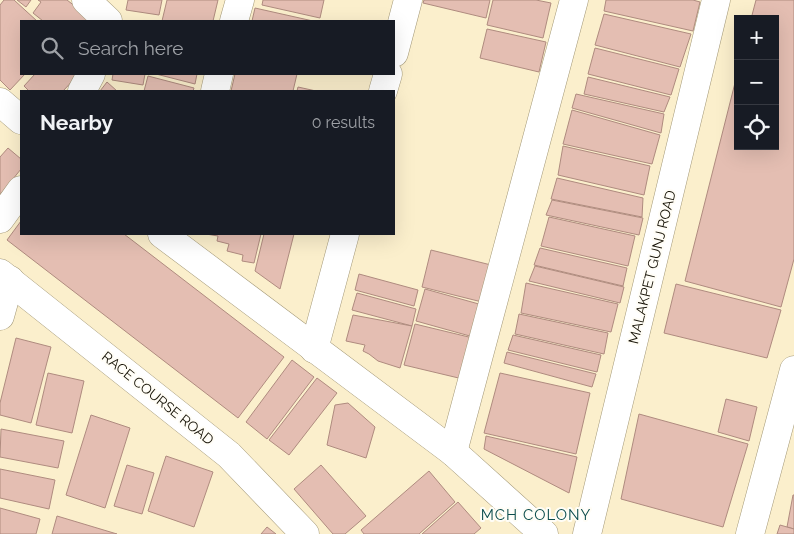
<!DOCTYPE html>
<meta charset="utf-8">
<style>
body{margin:0;font-family:Raleway,sans-serif;background:#20242c;color:#f1f3f6}
.controls{position:absolute;right:15px;top:15px;display:grid;overflow:hidden;border-radius:0px;box-shadow:0 5px 20px #0002}
.controls button{width:45px;height:45px;display:grid;place-items:center;padding:0;border:0;border-bottom:1px solid #363941;background:#171b24;color:#f1f3f6;font:25px sans-serif}
.list{margin:0;padding:0;list-style:none}
h2{display:flex;justify-content:space-between;align-items:center;height:65px;margin:0;padding:0 20px;font-size:21px}
h2 small{font-size:16px;font-weight:400;color:#9ea1a6}
.icon{flex:none;width:28px;height:28px;fill:none;stroke:currentColor;stroke-width:2;stroke-linecap:round;stroke-linejoin:round}
.map{position:relative;flex:none;width:794px;height:534px;overflow:hidden}
.search{position:absolute;background:#171b24;box-shadow:0 5px 20px #0002;left:20px;top:20px;width:375px;height:55px;display:flex;align-items:center;gap:12px;box-sizing:border-box;padding:0 18px;border-radius:0px;color:#9ea1a6;font-size:19px}
.panel{position:absolute;background:#171b24;box-shadow:0 5px 20px #0002;left:20px;top:90px;width:375px;height:145px;border-radius:0px}
.map>svg:first-child{display:block}
</style>
<div class="map">
<svg width="794" height="534" viewBox="0 0 794 534">
<rect width="100%" height="100%" fill="#fbefcc"/>
<!-- building -->
<g fill="#e4beb2" stroke="#af8b7f">
<path d="M4,0H14L37,21H21V74H25L10,90L0,80V5Z"/>
<path d="M17,0H31L26,7Z"/>
<path d="M38,0H67L94,21H43L33,13L41,2Z"/>
<path d="M128,0H162L159,15L126,10Z"/>
<path d="M167,0H218L213,21H162Z"/>
<path d="M263,0H324L320,18L262,5Z"/>
<path d="M424,0H490L486,18L423,3Z"/>
<path d="M493,0H536L551,3L543,38L487,25Z"/>
<path d="M606,0H693L700,2L693,31L604,11Z"/>
<path d="M756,0H794V259L781,307L685,281L738,71V146H775V19H751Z"/>
<path d="M255,8L313,21H252Z"/>
<path d="M604,14L691,34L680,67L595,45Z"/>
<path d="M487,29L546,42L539,72L480,58Z"/>
<path d="M595,48L679,69L671,95L588,74Z"/>
<path d="M35,74H79L63,91H29L24,86Z"/>
<path d="M113,74H145L143,85L112,80Z"/>
<path d="M156,74H197L195,84Z"/>
<path d="M235,74H297L293,91H231Z"/>
<path d="M148,76L194,88L193,91H144Z"/>
<path d="M588,77L670,97L664,112L584,94Z"/>
<path d="M107,82L117,91H100Z"/>
<path d="M298,87L316,91H297Z"/>
<path d="M576,94L664,114L661,133L572,108Z"/>
<path d="M572,110L660,135L652,164L563,144Z"/>
<path d="M563,146L650,166L644,195L558,175Z"/>
<path d="M8,148L21,159V169L0,195V157Z"/>
<path d="M557,178L643,198L642,217L551,199Z"/>
<path d="M552,200L643,218L639,235L546,215Z"/>
<path d="M549,217L635,236L628,266L541,246Z"/>
<path d="M21,221V234H124L284,357L238,418L7,240Z"/>
<path d="M206,234H261L254,263L242,261L243,255L227,251L229,244L217,241L218,236Z"/>
<path d="M264,234H294L280,289L255,271Z"/>
<path d="M540,248L627,268L623,286L534,265Z"/>
<path d="M431,250L495,266L486,303L422,287Z"/>
<path d="M535,266L624,287L620,303L529,281Z"/>
<path d="M359,274L418,290L414,306L355,290Z"/>
<path d="M526,283L618,304L611,332L521,313Z"/>
<path d="M676,284L781,310L767,358L664,333Z"/>
<path d="M425,289L486,306L477,338L416,321Z"/>
<path d="M357,293L416,309L412,326L352,310Z"/>
<path d="M519,314L608,333L604,354L515,334Z"/>
<path d="M353,315L412,326L400,368L378,361L369,354L363,351L365,345L346,341Z"/>
<path d="M415,324L477,339L467,380L404,365Z"/>
<path d="M513,335L601,355L597,372L508,350Z"/>
<path d="M16,338L51,347L31,423L0,415V403Z"/>
<path d="M507,352L596,374L592,387L504,363Z"/>
<path d="M292,360L314,377L267,439L246,422Z"/>
<path d="M48,373L84,381L72,433L36,425Z"/>
<path d="M500,373L590,393L576,454L484,433Z"/>
<path d="M317,378L337,393L289,455L269,440Z"/>
<path d="M726,399L757,407L749,441L718,432Z"/>
<path d="M348,403L375,427L366,458L327,445L335,405Z"/>
<path d="M639,414L748,444L723,527L621,499Z"/>
<path d="M91,415L130,428L105,508L66,495Z"/>
<path d="M1,429L64,441L58,468L0,457Z"/>
<path d="M486,436L577,457L569,493L484,449Z"/>
<path d="M166,456L213,472L194,527L148,511Z"/>
<path d="M127,465L154,473L142,514L114,506Z"/>
<path d="M321,465L366,516L345,534H333L294,489Z"/>
<path d="M0,469L55,480L49,509L0,498Z"/>
<path d="M429,471L455,502L419,534H364L361,530Z"/>
<path d="M793,495H794V529L787,527Z"/>
<path d="M458,502L481,528L474,534H422Z"/>
<path d="M0,508L40,519L36,534H0Z"/>
<path d="M57,516L117,534H52Z"/>
<path d="M780,525L794,529V534H777Z"/>
<path d="M267,527L276,534H261Z"/>
</g>
<g fill="none" stroke-linecap="round" stroke-linejoin="round">
<defs>
<g id="street">
<path d="M86,0L108,21"/>
<path d="M234,21L240,0"/>
<path d="M394,53L408,0"/>
<path d="M82,91L91,74"/>
<path d="M215,91L219,74"/>
<path d="M383,91L388,74"/>
<path d="M0,102L21,120"/>
<path d="M0,219L21,190"/>
<path d="M162,234L453,452L544,534"/>
<path d="M0,316L10,280"/>
<path d="M314,349L345,234"/>
<path d="M453,452L574,0"/>
<path d="M587,534L716,0"/>
<path d="M750,534L794,370"/>
</g>
<path id="secondary" d="M0,273L229,455L305,534"/>
</defs>
<!-- street casing -->
<use href="#street" stroke="#a39877" stroke-width="29"/>
<!-- secondary casing -->
<use href="#secondary" stroke="#a39877" stroke-width="29"/>
<!-- street -->
<use href="#street" stroke="#fff" stroke-width="28"/>
<!-- secondary -->
<use href="#secondary" stroke="#fff" stroke-width="28"/>
</g>
<g text-anchor="middle" stroke-width="4" stroke-linejoin="round" paint-order="stroke">
<!-- street labels -->
<g font-size="14" fill="#151105" stroke="#fffdf6">
<text transform="translate(652 267) rotate(-76)" y="5">MALAKPET GUNJ ROAD</text>
<text transform="translate(158 398) rotate(39)" y="5">RACE COURSE ROAD</text>
</g>
<!-- neighbourhood labels -->
<g font-size="15" letter-spacing="1" fill="#0b4c4d" stroke="#fffdf6">
<text x="536" y="520">MCH COLONY</text>
</g>
</g>
</svg>
<div class="controls">
<button>+</button>
<button>−</button>
<button><svg class="icon" aria-label="locate" viewBox="0 0 24 24"><circle cx="12" cy="12" r="6"/><path d="M12 2v4M12 18v4M2 12h4M18 12h4"/></svg></button>
</div>
<div class="search"><svg class="icon" aria-label="search" viewBox="0 0 24 24"><circle cx="10" cy="10" r="6"/><path d="M15 15l6 6"/></svg>Search here</div>
<section class="panel">
<h2>Nearby<small>0 results</small></h2>
<ul class="list">
</ul>
</section>
</div>
